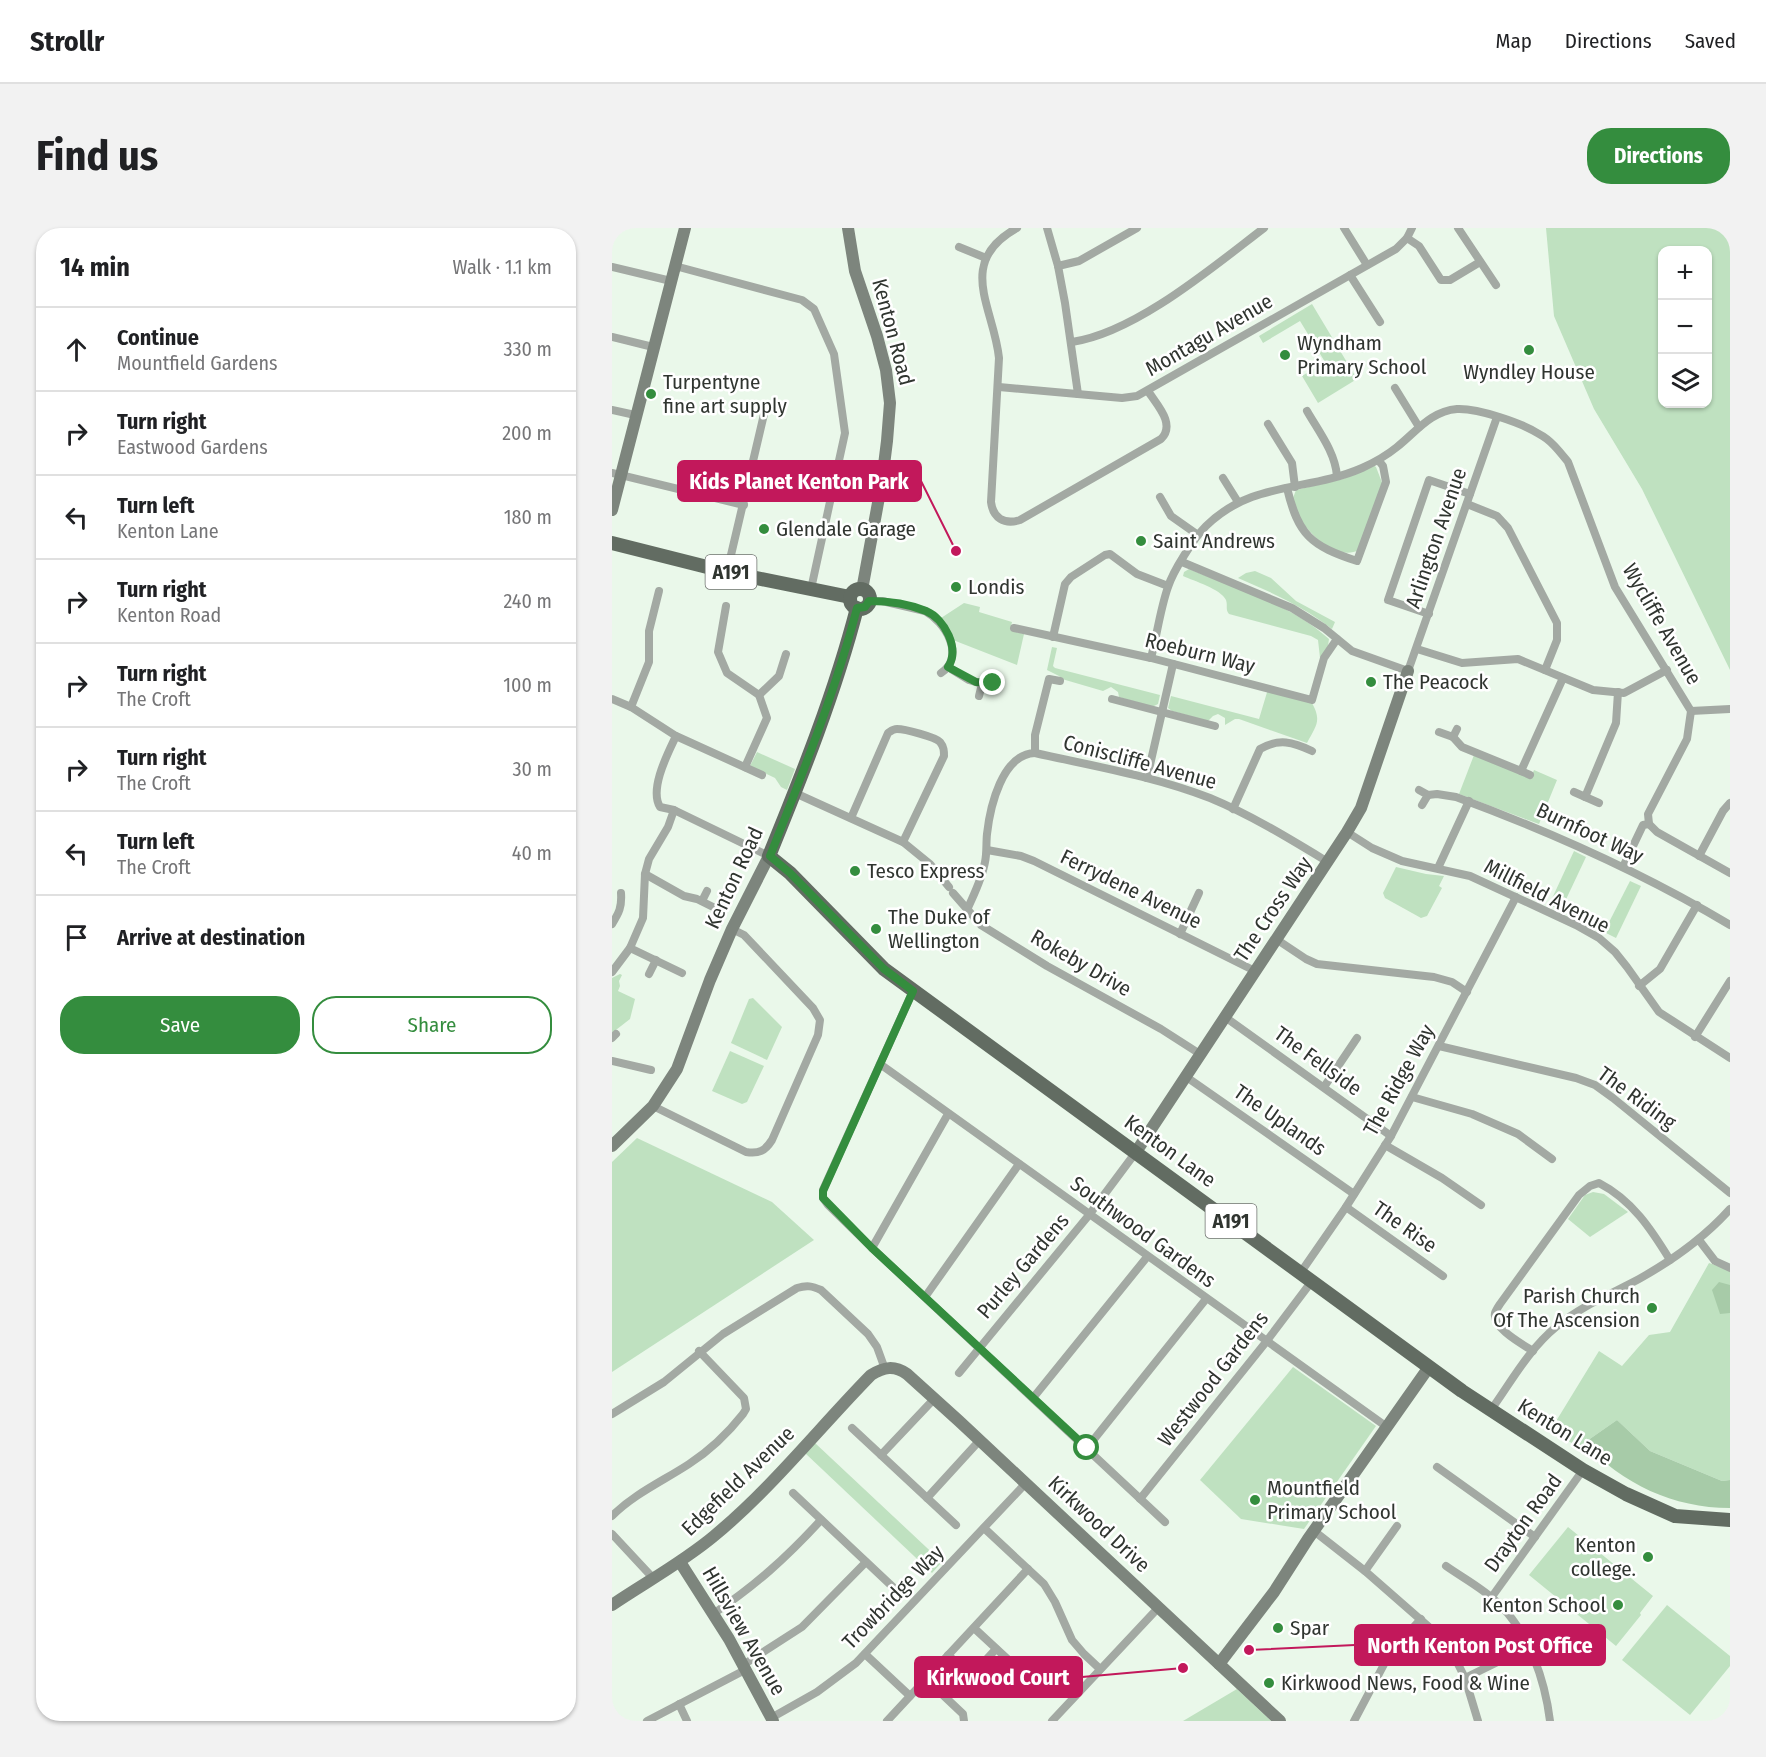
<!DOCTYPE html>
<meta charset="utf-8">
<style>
body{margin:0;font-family:"Fira Sans Condensed",sans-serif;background:#f2f2f2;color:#202124}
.controls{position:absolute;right:18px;top:18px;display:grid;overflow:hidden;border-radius:12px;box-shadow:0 2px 4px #0004}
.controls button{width:54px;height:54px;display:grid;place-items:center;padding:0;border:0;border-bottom:2px solid #e0e0e0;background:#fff;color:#202124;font:30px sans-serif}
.stop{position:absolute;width:18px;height:18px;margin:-14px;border:4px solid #348d3e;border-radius:50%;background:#fff}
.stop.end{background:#348d3e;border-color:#fff;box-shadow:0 2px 6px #0008}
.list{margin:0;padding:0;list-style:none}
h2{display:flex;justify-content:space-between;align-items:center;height:78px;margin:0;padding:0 24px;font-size:26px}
h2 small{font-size:20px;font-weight:400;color:#757577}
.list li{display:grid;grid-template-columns:39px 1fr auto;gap:18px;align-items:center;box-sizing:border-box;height:84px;padding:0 24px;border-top:2px solid #e0e0e0}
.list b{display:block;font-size:22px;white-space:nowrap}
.list p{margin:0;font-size:20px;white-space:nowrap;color:#757577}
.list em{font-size:20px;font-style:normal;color:#757577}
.actions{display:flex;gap:12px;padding:18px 24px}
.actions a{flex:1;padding:14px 0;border:2px solid #348d3e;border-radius:24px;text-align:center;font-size:21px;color:#348d3e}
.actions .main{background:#348d3e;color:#fff}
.icon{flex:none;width:33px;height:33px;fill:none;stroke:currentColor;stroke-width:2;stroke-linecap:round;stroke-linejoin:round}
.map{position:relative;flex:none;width:1118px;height:1493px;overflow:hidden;border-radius:24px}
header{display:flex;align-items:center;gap:36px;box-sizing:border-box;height:84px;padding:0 30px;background:#fff;border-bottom:2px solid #e0e0e0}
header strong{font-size:28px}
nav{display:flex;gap:33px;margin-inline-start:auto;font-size:21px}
.intro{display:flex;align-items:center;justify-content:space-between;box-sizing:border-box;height:144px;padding:0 36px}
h1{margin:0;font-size:42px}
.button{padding:15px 27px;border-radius:24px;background:#348d3e;color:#fff;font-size:21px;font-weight:700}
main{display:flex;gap:36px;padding:0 36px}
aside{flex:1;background:#fff;border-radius:24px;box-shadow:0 2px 4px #0004}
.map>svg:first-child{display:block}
</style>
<header>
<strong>Strollr</strong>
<nav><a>Map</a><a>Directions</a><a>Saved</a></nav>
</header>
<div class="intro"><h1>Find us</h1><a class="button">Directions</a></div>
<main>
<aside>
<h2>14 min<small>Walk · 1.1 km</small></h2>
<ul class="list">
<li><svg class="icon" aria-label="ahead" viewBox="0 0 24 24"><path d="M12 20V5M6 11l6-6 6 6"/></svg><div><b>Continue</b><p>Mountfield Gardens</p></div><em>330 m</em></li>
<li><svg class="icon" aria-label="right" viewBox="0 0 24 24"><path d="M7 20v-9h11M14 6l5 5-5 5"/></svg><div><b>Turn right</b><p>Eastwood Gardens</p></div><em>200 m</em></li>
<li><svg class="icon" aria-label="left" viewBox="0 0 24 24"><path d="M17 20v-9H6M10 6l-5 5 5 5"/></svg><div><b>Turn left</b><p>Kenton Lane</p></div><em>180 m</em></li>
<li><svg class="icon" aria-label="right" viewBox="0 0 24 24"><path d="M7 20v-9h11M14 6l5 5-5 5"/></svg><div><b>Turn right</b><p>Kenton Road</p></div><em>240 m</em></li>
<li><svg class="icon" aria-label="right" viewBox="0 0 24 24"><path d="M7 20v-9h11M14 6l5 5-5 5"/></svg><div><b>Turn right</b><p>The Croft</p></div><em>100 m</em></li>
<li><svg class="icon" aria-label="right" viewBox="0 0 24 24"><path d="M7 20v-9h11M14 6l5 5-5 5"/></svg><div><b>Turn right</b><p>The Croft</p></div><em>30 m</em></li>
<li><svg class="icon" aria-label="left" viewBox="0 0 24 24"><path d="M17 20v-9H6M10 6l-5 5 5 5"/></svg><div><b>Turn left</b><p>The Croft</p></div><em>40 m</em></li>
<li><svg class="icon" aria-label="arrive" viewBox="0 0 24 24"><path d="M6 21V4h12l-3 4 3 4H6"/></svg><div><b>Arrive at destination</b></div></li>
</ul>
<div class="actions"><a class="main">Save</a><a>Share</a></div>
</aside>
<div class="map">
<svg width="1118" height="1493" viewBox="0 0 1118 1493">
<rect width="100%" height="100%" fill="#eaf8ea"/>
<!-- green -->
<g fill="#bfe1c0" fill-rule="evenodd">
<path d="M934,0H1118V442L1030,261L982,181L942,88ZM1096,22V176H1050V22Z"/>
<path d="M700,76L745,151L706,175L690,148L713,134L688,93L651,115L647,108Z"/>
<path d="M761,237L764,239L771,257L747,322C726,333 700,309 689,292C685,286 683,277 681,270L684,262L731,251Z"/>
<path d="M577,341C625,361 679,376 717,411L716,418L708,430L706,412L699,408L617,386C613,381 616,378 614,372C609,361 582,353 571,348L572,344Z"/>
<path d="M643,343L659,350L684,373L723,394L720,401C692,379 659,364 626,350L634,345Z"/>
<path d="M352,375L368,379L367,384L400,394L398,402L412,406L405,437L341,412L329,390Z"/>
<path d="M440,419L445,420L441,438L443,440L548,467L546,476L540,479L507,469L506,464L499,459L491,463L450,451L447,448L435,442Z"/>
<path d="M656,461L700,475C710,493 704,498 695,515L627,491H623L613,497V490L606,486L601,488L596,493L560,483L556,480L559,468L647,491Z"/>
<path d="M145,524L183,541L175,562L169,559L163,550L138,538Z"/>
<path d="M862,527L919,549L922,542L945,552L927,596L847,566Z"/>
<path d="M962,623L974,629L949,682L937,677Z"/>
<path d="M784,639L814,646L832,648L827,658L830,660L815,688L809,690L773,670L771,665Z"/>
<path d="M1018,653L1029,658L1004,710L992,704Z"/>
<path d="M8,746L10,747L7,753L8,758L6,763L23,771L18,791L0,805V750Z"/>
<path d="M141,770L170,799L155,832L119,815L137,771Z"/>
<path d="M118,823L152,838L135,874L130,876L100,863Z"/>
<path d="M25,910L160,974L202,1012L0,1144V934Z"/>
<path d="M981,964L992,966L1016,984L978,1009L956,991L973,967Z"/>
<path d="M1097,1035L1118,1042V1252L1110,1253L1038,1223L1005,1192L972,1215L987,1230L938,1203L987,1123L1010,1138L1037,1107L1058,1104Z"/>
<path d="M681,1139L764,1198L692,1301L629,1291L588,1252Z"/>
<path d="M203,1215L330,1334L320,1345L193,1225Z"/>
<path d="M956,1299L1041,1368L1028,1385L1029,1387L1004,1418L917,1347Z"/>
<path d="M1055,1377L1118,1428V1438L1078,1487L1010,1432Z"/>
<path d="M625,1461L659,1493H571Z"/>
</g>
<!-- forest -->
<g fill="#a7cba8">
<path d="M1107,1054L1118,1057V1085L1108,1086L1100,1062Z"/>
<path d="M1005,1192L1038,1223L1110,1253L1118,1252V1280C1061,1280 1011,1256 972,1215Z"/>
</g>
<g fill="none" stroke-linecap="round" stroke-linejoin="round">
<!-- street -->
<g stroke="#a3a9a3" stroke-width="8">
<path d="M405,0C343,34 382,80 387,130L379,274C381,290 392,297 408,292L549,211C564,196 545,177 536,163"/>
<path d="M435,0L446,38L453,75L466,166"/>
<path d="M732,0L755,37"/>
<path d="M846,0L884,57"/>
<path d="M795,10L807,18L829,52H838L868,34"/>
<path d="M347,19L374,30"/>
<path d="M63,38L190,72L202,81L222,126L233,205L199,361"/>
<path d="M446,38L467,33L525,0"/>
<path d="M0,39L59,53"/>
<path d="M738,47L768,94"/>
<path d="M0,109L41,119"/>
<path d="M460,114C523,105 601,39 652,0"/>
<path d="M387,159L510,170L525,168L784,21L795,10L800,0"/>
<path d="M783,160L807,199"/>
<path d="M0,182L23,187"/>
<path d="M695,183C707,204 723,224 725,248"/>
<path d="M656,196L680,235L683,259"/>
<path d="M0,245L132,277"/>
<path d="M611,250L626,274"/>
<path d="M675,260C686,307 699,318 745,333L774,254L771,238L767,233"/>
<path d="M548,269L559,288L586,307"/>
<path d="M855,276L885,288L896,300L945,395V412L933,442"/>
<path d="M570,334L680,380L712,400L740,423L796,443L885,189"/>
<path d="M115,344L153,182"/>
<path d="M257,373H270L313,383C333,394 354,428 329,445"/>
<path d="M114,378L106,424L115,445L147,467L155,490L133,539"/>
<path d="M817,386L776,372L817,252L858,266"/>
<path d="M402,400L539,430L700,472L712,430L725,411"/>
<path d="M441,409L453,356L459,349L493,327L498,326L525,346L556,358"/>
<path d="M805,421L850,435L906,431L981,462L1012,465L1055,442"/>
<path d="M539,430C545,407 548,382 556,359C561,343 582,310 594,298C641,252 695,264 750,240C763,234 774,228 785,219C804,204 819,183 845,181C866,180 910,195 927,206C939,212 948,224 956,234L1003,359L1079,483L1075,511L1036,586L1037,596L1045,604L1118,645"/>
<path d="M336,439L357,452L370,456"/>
<path d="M147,467L167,448L174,426"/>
<path d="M367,468L370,456L381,455L386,457"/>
<path d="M0,471L19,479L64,508L150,547"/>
<path d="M500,471L603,498"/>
<path d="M19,479L37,434V403L47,363"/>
<path d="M1079,483L1118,481"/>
<path d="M827,504L841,509L845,501"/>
<path d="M64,508C56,525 37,561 48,579L62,582L157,628"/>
<path d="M841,509L850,519L909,543L951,450"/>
<path d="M423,525C481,538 542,548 598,570C639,587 678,611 716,634"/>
<path d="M909,543L918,547"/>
<path d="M535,550L561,436"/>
<path d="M807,562L816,567L810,577"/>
<path d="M962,564L987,575"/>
<path d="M183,565L291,614L318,636L337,659"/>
<path d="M816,567L825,566L844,569C939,604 1031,645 1118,697"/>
<path d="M973,569L1004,495L1006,464"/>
<path d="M621,581L648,521C667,510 681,514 700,523"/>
<path d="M239,590L276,505C279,503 281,501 285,501C293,501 323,509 328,514C332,519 332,523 332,528L291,614"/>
<path d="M735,604L760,620L790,633L858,648L964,697L987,710L1003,724L1015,739L1047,784L1118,830"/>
<path d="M375,622L409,628L422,633L643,743"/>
<path d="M1087,628L1111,583L1118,575"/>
<path d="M1011,639L1031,597L1037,596"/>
<path d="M826,640L857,573"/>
<path d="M33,646L72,668L85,671L105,681"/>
<path d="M341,665L369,697L435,738L549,801L588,826"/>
<path d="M90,673L95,663"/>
<path d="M355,682C362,666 370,651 373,634C375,625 374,615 375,606C378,579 390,526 423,525V507L437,451L448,453"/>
<path d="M0,696C7,685 10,679 9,665"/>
<path d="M568,706L587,665"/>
<path d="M664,711L694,731L705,736L822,749L840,754L855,764"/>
<path d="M18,720L70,745"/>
<path d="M0,744L18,720L31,690L33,646L37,631L56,599L62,582"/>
<path d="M37,746L44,732"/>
<path d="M1027,758L1048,741L1085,677"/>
<path d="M301,763L211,962V970L216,977L260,1020L553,1294"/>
<path d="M613,789L779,908"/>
<path d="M1083,809L1118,753"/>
<path d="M0,810L4,806"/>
<path d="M827,818L964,850L983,857L1001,870L1118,965"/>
<path d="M0,833L39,842"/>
<path d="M268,836L775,1199"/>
<path d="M573,848L742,966"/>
<path d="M712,859L745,810"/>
<path d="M800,869L860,886L906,906L940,931"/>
<path d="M41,878L134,924C147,926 153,923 160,912L206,807L208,792L201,780L132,707L120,701"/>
<path d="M773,917L830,950L869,977"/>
<path d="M734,979L831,1048"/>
<path d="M1087,1012L1103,1033L1118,1040"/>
<path d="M260,1020L336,886"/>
<path d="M689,1044L734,979L779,908L904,669"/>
<path d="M313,1069L407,936"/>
<path d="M921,1123C910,1116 880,1100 883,1085C884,1082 886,1079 888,1076L967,967L978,958L987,955C1020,972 1039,1001 1058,1032"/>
<path d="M347,1145L477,987L524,924"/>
<path d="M421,1170L535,1029"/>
<path d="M879,1182C899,1154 917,1121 944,1099C969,1078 999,1066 1027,1051C1061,1032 1092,1010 1118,981"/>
<path d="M0,1186L52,1154L111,1106L185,1060C195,1057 200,1058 209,1062L256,1106L265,1119L273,1141"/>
<path d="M240,1200L344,1297"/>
<path d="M475,1220L594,1071"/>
<path d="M269,1227L322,1171"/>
<path d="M825,1239L923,1309"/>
<path d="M181,1265L283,1361"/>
<path d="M315,1270L368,1212"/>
<path d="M528,1271L654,1114L700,1053"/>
<path d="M0,1288C22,1266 51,1253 77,1236C97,1223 116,1205 131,1186L134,1181L132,1170L87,1123"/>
<path d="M372,1300L432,1356L443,1374L460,1412L472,1426L488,1441"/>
<path d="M702,1303L753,1343L825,1406L842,1428L853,1450L866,1493"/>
<path d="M0,1306L41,1350"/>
<path d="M834,1338C851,1350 872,1361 887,1376C917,1405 933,1452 938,1493"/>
<path d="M753,1343L785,1298"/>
<path d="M879,1370L971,1242"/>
<path d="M101,1386C144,1357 174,1330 209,1292"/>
<path d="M362,1400L417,1451"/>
<path d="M253,1426L298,1468"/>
<path d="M336,1427L359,1448L384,1421"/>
<path d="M131,1437L190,1399L254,1334"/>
<path d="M853,1450L916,1419"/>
<path d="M314,1451L351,1486L352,1493"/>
<path d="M67,1476L75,1493"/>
<path d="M159,1490L205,1464L244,1435L414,1255"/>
<path d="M35,1493L133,1442"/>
<path d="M275,1493L416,1341"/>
<path d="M440,1493L547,1379"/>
<path d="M742,1493L778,1425L809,1391"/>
</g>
<!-- secondary -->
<g stroke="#7d857d" stroke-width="12">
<path d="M236,0L243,43L265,108L274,142L278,175L275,213L270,253L250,362"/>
<path d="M0,282L73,0"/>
<path d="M0,918L41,878L65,841L98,752L120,701L157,628"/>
<path d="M524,924L735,604L749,580L796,443"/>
<path d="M68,1334L117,1411L161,1493"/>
<path d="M0,1377C34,1354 71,1334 102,1308C160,1260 207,1200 259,1147C272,1139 282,1137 295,1146L347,1193L668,1493"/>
<path d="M607,1436L662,1364L696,1311L817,1139"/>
</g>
<!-- primary -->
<g stroke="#626c62" stroke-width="14">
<path d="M0,315L115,344L238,369"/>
<circle cx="248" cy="371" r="10"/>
<path d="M245,380C223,465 190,547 157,628L178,645L272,741L850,1163L971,1242L1014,1266L1063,1288L1118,1292"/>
</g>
</g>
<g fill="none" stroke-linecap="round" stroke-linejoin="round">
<!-- route -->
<path stroke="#348d3e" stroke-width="8" d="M381,455L364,454L336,439C348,421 333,391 314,383C297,376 275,373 257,373L253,379L245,380C223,465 190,547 158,628L178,645L272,741L301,763L211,963V970L260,1020L475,1220"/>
</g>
<!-- markers -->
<g fill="#348d3e" stroke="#fff" stroke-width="2">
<circle cx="917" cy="122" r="6"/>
<circle cx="673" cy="127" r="6"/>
<circle cx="39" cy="166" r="6"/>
<circle cx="152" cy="301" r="6"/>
<circle cx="529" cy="313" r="6"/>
<circle cx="344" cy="359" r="6"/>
<circle cx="759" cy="454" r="6"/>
<circle cx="243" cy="643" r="6"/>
<circle cx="264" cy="701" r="6"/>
<circle cx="1040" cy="1080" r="6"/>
<circle cx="643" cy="1272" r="6"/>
<circle cx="1036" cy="1329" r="6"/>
<circle cx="1006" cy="1377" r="6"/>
<circle cx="666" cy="1400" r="6"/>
<circle cx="657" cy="1455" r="6"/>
</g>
<g text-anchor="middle" stroke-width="5" stroke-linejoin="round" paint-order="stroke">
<!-- shield labels -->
<g fill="#fff" stroke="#6e726e" stroke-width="1.5">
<rect x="93.5" y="327" width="51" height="34" rx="4.5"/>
<rect x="593.5" y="976" width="51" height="34" rx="4.5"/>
</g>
<g font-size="20" font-weight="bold" fill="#303530">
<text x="119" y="351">A191</text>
<text x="619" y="1000">A191</text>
</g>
<!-- street labels -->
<g font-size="21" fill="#303530" stroke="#fff">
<text transform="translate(281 104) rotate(75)" y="7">Kenton Road</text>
<text transform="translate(597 107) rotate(-30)" y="7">Montagu Avenue</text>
<text transform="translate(824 310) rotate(-71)" y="7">Arlington Avenue</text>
<text transform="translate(1050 396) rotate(60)" y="7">Wycliffe Avenue</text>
<text transform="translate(588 425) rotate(14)" y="7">Roeburn Way</text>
<text transform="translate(528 534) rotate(15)" y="7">Coniscliffe Avenue</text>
<text transform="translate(978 605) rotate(25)" y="7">Burnfoot Way</text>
<text transform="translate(122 650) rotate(-65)" y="7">Kenton Road</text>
<text transform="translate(519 661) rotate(26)" y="7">Ferrydene Avenue</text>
<text transform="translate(935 668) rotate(27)" y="7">Millfield Avenue</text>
<text transform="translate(661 681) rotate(-56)" y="7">The Cross Way</text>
<text transform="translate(469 735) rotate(30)" y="7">Rokeby Drive</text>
<text transform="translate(706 833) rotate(36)" y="7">The Fellside</text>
<text transform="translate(787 852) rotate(-61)" y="7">The Ridge Way</text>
<text transform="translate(1025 870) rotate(36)" y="7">The Riding</text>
<text transform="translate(668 892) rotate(35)" y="7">The Uplands</text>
<text transform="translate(558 923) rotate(36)" y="7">Kenton Lane</text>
<text transform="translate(793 999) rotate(35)" y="7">The Rise</text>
<text transform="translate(531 1004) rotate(36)" y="7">Southwood Gardens</text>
<text transform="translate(411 1038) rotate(-50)" y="7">Purley Gardens</text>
<text transform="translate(601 1151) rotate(-52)" y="7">Westwood Gardens</text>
<text transform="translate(953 1204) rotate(32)" y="7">Kenton Lane</text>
<text transform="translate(126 1253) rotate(-44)" y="7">Edgefield Avenue</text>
<text transform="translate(911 1295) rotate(-54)" y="7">Drayton Road</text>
<text transform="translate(487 1296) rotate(43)" y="7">Kirkwood Drive</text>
<text transform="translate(281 1369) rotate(-46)" y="7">Trowbridge Way</text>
<text transform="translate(132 1403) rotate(60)" y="7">Hillsview Avenue</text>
</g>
<!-- poi labels -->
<g font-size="21" fill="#303530" stroke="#fff" text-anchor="start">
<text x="685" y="122">Wyndham<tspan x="685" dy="24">Primary School</tspan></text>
<text x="917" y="151" text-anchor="middle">Wyndley House</text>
<text x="51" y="161">Turpentyne<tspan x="51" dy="24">fine art supply</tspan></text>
<text x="164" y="308">Glendale Garage</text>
<text x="541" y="320">Saint Andrews</text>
<text x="356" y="366">Londis</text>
<text x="771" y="461">The Peacock</text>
<text x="255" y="650">Tesco Express</text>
<text x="276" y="696">The Duke of<tspan x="276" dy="24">Wellington</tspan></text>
<text x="1028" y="1075" text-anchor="end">Parish Church<tspan x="1028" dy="24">Of The Ascension</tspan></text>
<text x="655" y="1267">Mountfield<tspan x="655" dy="24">Primary School</tspan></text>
<text x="1024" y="1324" text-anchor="end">Kenton<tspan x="1024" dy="24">college.</tspan></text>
<text x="994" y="1384" text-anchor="end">Kenton School</text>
<text x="678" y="1407">Spar</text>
<text x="669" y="1462">Kirkwood News, Food &amp; Wine</text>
</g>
</g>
<!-- callouts -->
<path fill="none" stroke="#c2185b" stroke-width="2" d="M344 323L309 253M637 1422L743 1417M571 1440L470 1449"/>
<g fill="#c2185b" stroke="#fff" stroke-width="2">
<circle cx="344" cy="323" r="6"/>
<circle cx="637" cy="1422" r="6"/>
<circle cx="571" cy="1440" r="6"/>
</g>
<g fill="#c2185b" stroke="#c2185b" stroke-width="2">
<rect x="66" y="233" width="243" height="40" rx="6"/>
<rect x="743" y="1397" width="250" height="40" rx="6"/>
<rect x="303" y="1429" width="167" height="40" rx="6"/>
</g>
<g font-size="22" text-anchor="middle" font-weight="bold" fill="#fff">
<text x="187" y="261">Kids Planet Kenton Park</text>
<text x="868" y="1425">North Kenton Post Office</text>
<text x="386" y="1457">Kirkwood Court</text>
</g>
</svg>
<div class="controls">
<button>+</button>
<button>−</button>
<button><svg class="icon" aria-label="layers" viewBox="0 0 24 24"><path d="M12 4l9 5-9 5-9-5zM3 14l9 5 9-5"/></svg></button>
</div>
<div class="stop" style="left:475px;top:1220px"></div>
<div class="stop end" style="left:381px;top:455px"></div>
</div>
</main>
